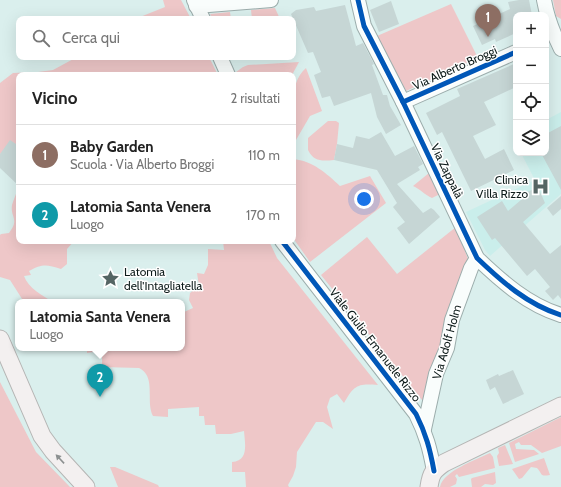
<!DOCTYPE html>
<html lang="it">
<meta charset="utf-8">
<style>
body{margin:0;font-family:Cabin,sans-serif;background:#f6f6f6;color:#222}
.controls{position:absolute;right:12px;top:12px;display:grid;overflow:hidden;border-radius:8px;box-shadow:0 4px 16px #0002}
.controls button{width:36px;height:36px;display:grid;place-items:center;padding:0;border:0;border-bottom:1px solid #e0e0e0;background:#fff;color:#222;font:20px sans-serif}
.you{position:absolute;left:364px;top:199px;width:14px;height:14px;margin:-10px;border:3px solid #fff;border-radius:50%;background:#1a73e8;box-shadow:0 0 0 6px #1a73e833}
.badge{display:grid;place-items:center;width:26px;height:26px;border-radius:50%;background:#556564;color:#fff;font-size:13px;font-weight:700}
.pin{position:absolute;translate:-50% -33px;filter:drop-shadow(0 1px 2px #0008)}
.pin::after{content:'';position:absolute;top:21px;width:14px;height:12px;background:inherit;clip-path:polygon(0 0,100% 0,50% 100%)}
.popup{position:absolute;left:15px;top:299px;width:170px;height:52px;box-sizing:border-box;display:grid;place-content:center;border-radius:8px;background:#fff;filter:drop-shadow(0 1px 3px #0005);font-size:13px;white-space:nowrap;color:#767676}
.popup b{font-size:15px;color:#222}
.popup::after{content:'';position:absolute;left:50%;top:100%;margin-left:-8px;border:8px solid transparent;border-top-color:#fff}
.list{margin:0;padding:0;list-style:none}
h2{display:flex;justify-content:space-between;align-items:center;height:52px;margin:0;padding:0 16px;font-size:17px}
h2 small{font-size:13px;font-weight:400;color:#767676}
.list li{display:grid;grid-template-columns:26px 1fr auto;gap:12px;align-items:center;box-sizing:border-box;height:60px;padding:0 16px;border-top:1px solid #e0e0e0}
.list b{display:block;font-size:15px;white-space:nowrap}
.list p{margin:0;font-size:13px;white-space:nowrap;color:#767676}
.list em{font-size:13px;font-style:normal;color:#767676}
.icon{flex:none;width:22px;height:22px;fill:none;stroke:currentColor;stroke-width:2;stroke-linecap:round;stroke-linejoin:round}
.map{position:relative;flex:none;width:561px;height:487px;overflow:hidden}
.search{position:absolute;background:#fff;box-shadow:0 4px 16px #0002;left:16px;top:16px;width:280px;height:44px;display:flex;align-items:center;gap:10px;box-sizing:border-box;padding:0 14px;border-radius:8px;color:#767676;font-size:15px}
.panel{position:absolute;background:#fff;box-shadow:0 4px 16px #0002;left:16px;top:72px;width:280px;height:172px;border-radius:8px}
.map>svg:first-child{display:block}
</style>
<div class="map">
<svg width="561" height="487" viewBox="0 0 561 487">
<rect width="100%" height="100%" fill="#daefed"/>
<!-- built -->
<path fill="#caeeeb" d="M561,112V194L490,256L485,250L466,212L535,180L521,153H546V120Z"/>
<!-- green -->
<g fill="#eec7c8">
<path d="M163,0H181L191,19H135L165,7Z"/>
<path d="M553,0H561V19L556,16Z"/>
<path d="M451,4L478,58L406,91L377,36Z"/>
<path d="M275,8L280,19H252L251,10Z"/>
<path d="M230,12L231,19H213L210,14Z"/>
<path d="M77,57H209L218,75H19V146L0,154V83L13,73L38,72L53,70Z"/>
<path d="M299,62L292,75H238L236,72L243,67L248,65Z"/>
<path d="M306,68L322,111L310,116L296,140L293,143C293,121 287,84 306,68Z"/>
<path d="M328,121H336L339,123L337,144L334,160C322,161 314,162 308,150V138Z"/>
<path d="M293,159C313,161 326,173 340,186L370,176L386,203L310,262L293,238Z"/>
<path d="M429,173L440,194L432,198C425,195 420,189 413,186Z"/>
<path d="M19,186V241H74L67,249V264L61,269C46,264 42,264 29,271L31,275L24,276C28,288 43,296 53,302H24L10,280L0,277V235L1,234L9,233C20,219 10,217 12,205C14,198 17,192 19,186Z"/>
<path d="M456,227L468,259L447,317L426,405L321,275L367,237L397,274Z"/>
<path d="M223,241H269L277,258L378,385C358,383 354,385 344,403L337,394L330,398L327,407L333,429L323,422H316L297,452L296,467L293,476L288,485L289,487H246L245,472H232V462C249,461 245,444 244,431L231,434H216L215,425H205L204,416H199V407L168,409V417L153,416C145,401 157,377 139,368L102,367V355L99,351L87,353V348H182V312H184L193,308L189,300L190,293L199,286L197,273L204,274L208,265V249L224,250Z"/>
<path d="M0,382L36,452L70,487H0Z"/>
<path d="M561,417V446L542,453L531,445H521L519,442L515,444L516,449L534,450L539,454L515,462L509,443Z"/>
<path d="M505,445L513,464L499,466L497,456L499,453L498,448Z"/>
<path d="M490,453L493,457L495,468L459,477L457,474L455,476L457,479L456,484L450,487H440C443,471 476,460 490,453Z"/>
<path d="M544,458L550,475C539,477 543,474 537,468L531,467L522,478L519,479L512,469Z"/>
<path d="M110,467H115L158,485L159,487H118Z"/>
<path d="M495,472L496,483L493,485L485,484L481,487H472L471,479L472,478Z"/>
</g>
<!-- building -->
<g fill="#c6d6d5">
<path d="M519,0H529L532,15H516V33L496,42L495,39L482,45L473,26L510,9L508,2Z"/>
<path d="M391,1L399,24L379,32L370,10Z"/>
<path d="M345,5L356,46L363,43L374,64L372,65L383,95H387L390,106L401,125L386,134L377,117L371,93L334,106L330,96L322,98L314,75L321,72L313,52L308,53L291,14L296,10L314,7L316,11Z"/>
<path d="M516,63V87L484,102L496,125L473,136L485,159L504,149L514,170L471,191L442,132L437,135L426,113L460,96L457,89Z"/>
<path d="M561,126V190L541,153H546V134Z"/>
<path d="M381,132L395,156L414,146L423,164L418,167L420,170L397,184L423,213L431,208L434,210L440,217L409,244L397,228L405,222L393,207L397,203L377,170L334,160L337,144L353,148L356,136L369,139Z"/>
<path d="M10,140L19,146V186L0,168V154Z"/>
<path d="M538,187L545,203L523,222L550,254L561,245V299L558,295L553,300L545,291L550,287L535,269L527,276L495,238L492,240L477,217L502,201L508,211L528,194L527,192Z"/>
<path d="M561,196V209L553,216L547,208Z"/>
<path d="M513,370L524,394L503,404L495,387L490,390L486,380L498,374L499,376Z"/>
</g>
<g fill="none" stroke-linecap="round" stroke-linejoin="round">
<defs>
<g id="minor">
<path d="M194,0L203,19"/>
<path d="M358,0L364,26L403,102L477,258C501,281 528,305 561,315"/>
<path d="M544,0C547,18 553,33 561,49"/>
<path d="M196,6L271,0"/>
<path d="M220,57L228,75"/>
<path d="M403,102L516,52"/>
<path d="M282,241L416,414C426,434 430,449 434,471"/>
<path d="M424,429L436,374L447,348L452,320L471,268L477,258"/>
</g>
<g id="major">
<path d="M0,339L42,436L53,451L86,487"/>
<path d="M429,487C431,473 433,471 444,463L561,406"/>
</g>
</defs>
<!-- minor casing -->
<use href="#minor" stroke="#9cadac" stroke-width="16"/>
<!-- major casing -->
<use href="#major" stroke="#b5b5b4" stroke-width="19"/>
<!-- minor -->
<use href="#minor" stroke="#f9fdfc" stroke-width="14"/>
<!-- major -->
<use href="#major" stroke="#f3f0f0" stroke-width="17"/>
<defs>
<g id="cycleway">
<path d="M358,0L364,26L403,102L477,258C501,281 528,305 561,315"/>
<path d="M403,102L516,52"/>
<path d="M282,241L416,414C426,434 430,449 434,471"/>
</g>
</defs>
<!-- cycleway casing -->
<use href="#cycleway" stroke="#fff" stroke-width="8"/>
<!-- cycleway -->
<use href="#cycleway" stroke="#0057b8" stroke-width="5"/>
</g>
<!-- one-way arrows -->
<defs><path id="oneway-solid" d="M-6-.8H1V-3.2L6.5 0L1 3.2V.8H-6Z"/></defs>
<use fill="#8c9090" href="#oneway-solid" transform="translate(60 459) rotate(-133)"/>
<!-- icons -->
<defs>
<symbol id="hospital-bare" viewBox="-9 -9 18 18"><path d="M-5-5h3v3.5h4V-5h3V5h-3V1.5h-4V5h-3Z" fill="#556564" stroke="#fff" stroke-width="2.5" paint-order="stroke"/></symbol>
<symbol id="sight-bare" viewBox="-9 -9 18 18"><path d="M0-6L1.8-2.2L6-1.7L2.9 1.2L3.7 5.4L0 3.3L-3.7 5.4L-2.9 1.2L-6-1.7L-1.8-2.2Z" fill="#556564" stroke="#fff" stroke-width="2.5" paint-order="stroke"/></symbol>
</defs>
<g fill-rule="evenodd">
<use href="#hospital-bare" x="528" y="174" width="25" height="25"/>
<use href="#sight-bare" x="98" y="266" width="25" height="25"/>
</g>
<g text-anchor="middle" stroke-width="3" stroke-linejoin="round" paint-order="stroke">
<!-- street labels -->
<g font-size="12" fill="#0d1b1a" stroke="#fff">
<text transform="translate(455 68) rotate(-24)" y="4">Via Alberto Broggi</text>
<text transform="translate(447 171) rotate(64)" y="4">Via Zappalà</text>
<text transform="translate(447 342) rotate(-74)" y="4">Via Adolf Holm</text>
<text transform="translate(375 345) rotate(52)" y="4">Viale Giulio Emanuele Rizzo</text>
</g>
<!-- poi labels -->
<g font-size="12" fill="#0d1b1a" stroke="#fff" text-anchor="end">
<text x="528" y="184">Clinica<tspan x="528" dy="14">Villa Rizzo</tspan></text>
<text x="124" y="276" text-anchor="start">Latomia<tspan x="124" dy="14">dell'Intagliatella</tspan></text>
</g>
</g>
</svg>
<div class="controls">
<button>+</button>
<button>−</button>
<button><svg class="icon" aria-label="locate" viewBox="0 0 24 24"><circle cx="12" cy="12" r="6"/><path d="M12 2v4M12 18v4M2 12h4M18 12h4"/></svg></button>
<button><svg class="icon" aria-label="layers" viewBox="0 0 24 24"><path d="M12 4l9 5-9 5-9-5zM3 14l9 5 9-5"/></svg></button>
</div>
<div class="you"></div>
<div class="pin badge" style="left:488px;top:37px;background:#8d6e63">1</div>
<div class="pin badge" style="left:100px;top:397px;background:#0f9aa8">2</div>
<div class="popup"><b>Latomia Santa Venera</b>Luogo</div>
<div class="search"><svg class="icon" aria-label="search" viewBox="0 0 24 24"><circle cx="10" cy="10" r="6"/><path d="M15 15l6 6"/></svg>Cerca qui</div>
<section class="panel">
<h2>Vicino<small>2 risultati</small></h2>
<ul class="list">
<li><span class="badge" style="background:#8d6e63">1</span><div><b>Baby Garden</b><p>Scuola · Via Alberto Broggi</p></div><em>110 m</em></li>
<li><span class="badge" style="background:#0f9aa8">2</span><div><b>Latomia Santa Venera</b><p>Luogo</p></div><em>170 m</em></li>
</ul>
</section>
</div>
